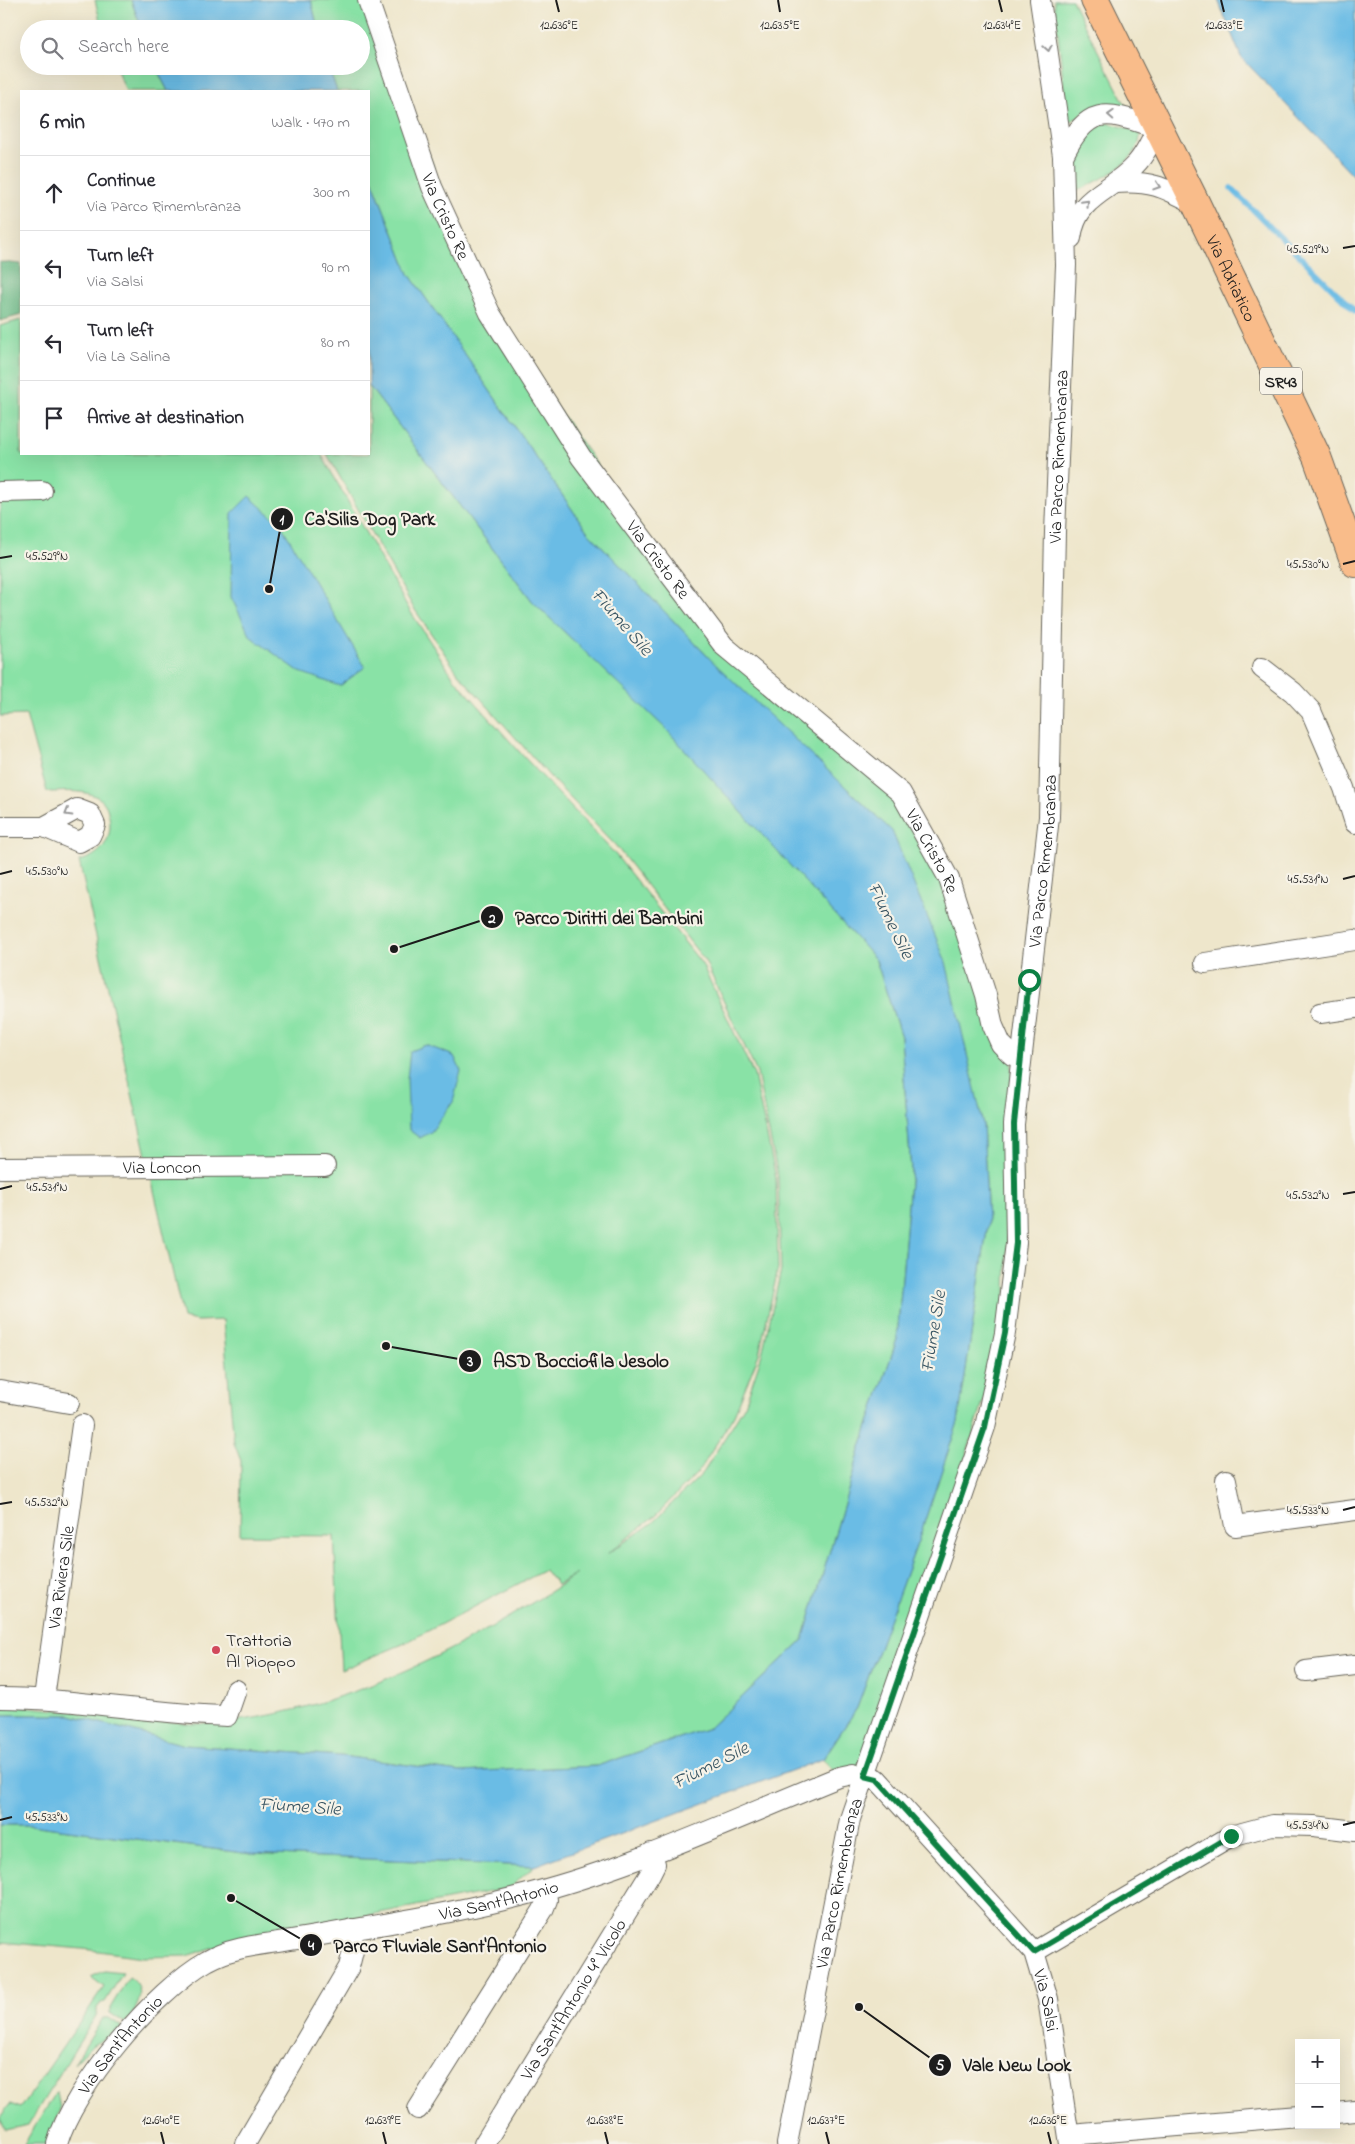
<!DOCTYPE html>
<meta charset="utf-8">
<style>
body{margin:0;font-family:"Indie Flower",sans-serif;background:#f2f2f3;color:#2b2b33}
.controls{position:absolute;right:15px;bottom:15px;display:grid;overflow:hidden;border-radius:0px;box-shadow:0 5px 20px #0002}
.controls button{width:45px;height:45px;display:grid;place-items:center;padding:0;border:0;border-bottom:1px solid #e1e1e2;background:#fff;color:#2b2b33;font:25px sans-serif}
.stop{position:absolute;width:15px;height:15px;margin:-11px;border:4px solid #0b8043;border-radius:50%;background:#fff}
.stop.end{background:#0b8043;border-color:#fff;box-shadow:0 1px 5px #0008}
.list{margin:0;padding:0;list-style:none}
h2{display:flex;justify-content:space-between;align-items:center;height:65px;margin:0;padding:0 20px;font-size:21px}
h2 small{font-size:16px;font-weight:400;color:#7c7c81}
.list li{display:grid;grid-template-columns:32px 1fr auto;gap:15px;align-items:center;box-sizing:border-box;height:75px;padding:0 20px;border-top:1px solid #e1e1e2}
.list b{display:block;font-size:19px;white-space:nowrap}
.list p{margin:0;font-size:16px;white-space:nowrap;color:#7c7c81}
.list em{font-size:16px;font-style:normal;color:#7c7c81}
.icon{flex:none;width:28px;height:28px;fill:none;stroke:currentColor;stroke-width:2;stroke-linecap:round;stroke-linejoin:round}
.map{position:relative;flex:none;width:1355px;height:2144px;overflow:hidden}
.search{position:absolute;background:#fff;box-shadow:0 5px 20px #0002;left:20px;top:20px;width:350px;height:55px;display:flex;align-items:center;gap:12px;box-sizing:border-box;padding:0 18px;border-radius:28px;color:#7c7c81;font-size:19px}
.panel{position:absolute;background:#fff;box-shadow:0 5px 20px #0002;left:20px;top:90px;width:350px;height:365px;border-radius:0px}
.map>svg:first-child{display:block}
</style>
<div class="map">
<svg width="1355" height="2144" viewBox="0 0 1355 2144">
<rect width="100%" height="100%" fill="#f7f3e8"/>
<filter id="ink" filterUnits="userSpaceOnUse"><feTurbulence type="fractalNoise" baseFrequency=".02" numOctaves="2"/><feDisplacementMap in="SourceGraphic" scale="10" xChannelSelector="R" yChannelSelector="G"/><feConvolveMatrix kernelMatrix="1 2 1 2 8 2 1 2 1" color-interpolation-filters="sRGB"/></filter>
<filter id="wash" filterUnits="userSpaceOnUse"><feTurbulence type="fractalNoise" baseFrequency=".0096" numOctaves="4" result="noise"/><feDisplacementMap in="SourceGraphic" scale="20" xChannelSelector="R" yChannelSelector="G"/><feGaussianBlur stdDeviation="1.12" result="paint"/><feColorMatrix in="noise" values="0 0 0 0 0 0 0 0 0 0 0 0 0 0 0 0 0 1.4 0 .05"/><feComposite in="paint" operator="in"/></filter>
<g filter="url(#wash)">
<rect width="100%" height="100%" fill="#eee6cb"/>
<!-- green -->
<g fill="#89e2a6" stroke="#527f61">
<path d="M95,0H131L142,29H102Z"/>
<path d="M311,0H368L490,312L724,646L901,793L949,879L1012,1055L1005,1333L865,1776L839,1777L823,1759L857,1708L918,1541L958,1422L988,1223L983,1124L712,661L587,531L409,274L369,172V91H337L328,66H361V29H318Z"/>
<path d="M1054,0H1072L1127,108C1097,105 1093,105 1068,124Z"/>
<path d="M115,66H155L168,91H126Z"/>
<path d="M1109,123L1140,132C1143,162 1097,181 1075,192C1077,168 1078,126 1109,123Z"/>
<path d="M21,320V454H321L410,611L454,678L524,757L615,854L702,964L754,1075L776,1178L778,1269L759,1354L734,1415L700,1470L654,1517L607,1554L651,1524L703,1473L745,1405L762,1354L781,1270L778,1177L757,1073L705,961L616,846L553,780L458,673L413,607L327,454H369V386L533,602L666,728L876,960L901,1037L911,1170L897,1339L862,1444L803,1640L709,1728L597,1766L460,1772L341,1756L185,1745L70,1715H0V1704L192,1724C329,1721 466,1648 577,1574L557,1585L545,1570L403,1644L341,1670L334,1536L240,1535L241,1461L234,1443L223,1320L197,1321L183,1318L79,861C103,856 115,836 108,812C107,806 103,800 97,797C82,789 64,792 47,792L26,715L0,716V326Z"/>
<path d="M0,1825H30L251,1854L534,1866L510,1888L327,1923L212,1948L186,1956L143,1957L83,1949L0,1942Z"/>
<path d="M104,1971L123,1973L105,2002L101,2003L97,2008V2014L28,2125L5,2130L0,2117L10,2104L21,2108L104,1987L91,1977Z"/>
<path d="M129,1977C149,1989 137,2010 125,2023L110,2013V2008Z"/>
<path d="M103,2018H109L121,2026L120,2029L93,2045L74,2064Z"/>
<path d="M57,2091L60,2109L47,2144H24Z"/>
</g>
<!-- forest -->
<path fill="#6ec08b" stroke="#456e54" d="M0,262L21,264V315L0,321Z"/>
<!-- water -->
<g fill="#6abce5" stroke="#436c80">
<path d="M131,0H311L318,29H142Z"/>
<path d="M1218,0H1355V177L1241,57Z"/>
<path d="M155,66H328L337,91H168Z"/>
<path d="M369,172L409,274L587,531L712,661L892,831L946,962L983,1124L988,1223L958,1422L918,1541L857,1708L823,1759L534,1866L251,1854L30,1825H0V1715H70L185,1745L341,1756L460,1772L597,1766L709,1728L803,1640L862,1444L897,1339L911,1170L901,1037L876,960L666,729L533,602L369,386Z"/>
<path d="M249,496L281,525L365,667L340,686L300,672L251,637L231,597L232,513Z"/>
<path d="M426,1045L454,1056L461,1071L453,1102L431,1132L420,1138L409,1130L407,1079L410,1051Z"/>
</g>
<g fill="none" stroke-linecap="round" stroke-linejoin="round">
<!-- stream -->
<path stroke="#6abce5" stroke-width="5.5" d="M1231,188L1355,311"/>
</g>
</g>
<g filter="url(#ink)">
<g fill="none" stroke-linecap="round" stroke-linejoin="round">
<defs>
<g id="street">
<path id="s1" d="M368,0L432,187L490,313L581,457L724,646L901,793L949,879L986,995L993,1026L1001,1044L1012,1055L1021,1057"/>
<path d="M1063,156C1089,102 1108,112 1157,128C1151,141 1145,155 1135,165C1110,193 1077,195 1071,238"/>
<path d="M1115,183C1151,180 1165,188 1196,204"/>
<path d="M0,492L42,491"/>
<path d="M1262,668L1293,692L1311,711L1344,788L1355,823"/>
<path d="M0,827H44L79,842L90,836L95,825L90,814L77,809L44,827"/>
<path d="M1205,963L1355,940"/>
<path d="M1320,1013L1355,1008"/>
<path id="s2" d="M0,1168L325,1166"/>
<path d="M0,1391L69,1403"/>
<path d="M1226,1480L1235,1526L1355,1510"/>
<path d="M1306,1671L1355,1665"/>
<path d="M0,1698C76,1698 151,1714 227,1716L236,1690"/>
<path id="s3" d="M44,1698L82,1425"/>
<path d="M1034,1952L1231,1836L1272,1825L1314,1826L1355,1831"/>
<path d="M418,2109L543,1910L547,1900L545,1890"/>
<path d="M1336,2113L1355,2111"/>
<path d="M1070,2135L1299,2116"/>
<path id="s4" d="M57,2144C73,2087 155,1990 207,1961C234,1945 272,1944 303,1938C373,1926 444,1915 512,1898C625,1871 732,1820 839,1777L853,1774L877,1779L1034,1952L1048,1999L1070,2144"/>
<path d="M245,2144L349,1967L353,1951L352,1929"/>
<path id="s5" d="M484,2144L650,1874L655,1864L651,1853"/>
<path id="s6" d="M787,2144L850,1819L985,1427L1005,1333L1016,1243L1014,1124L1049,817L1055,532L1066,265L1063,156L1040,0"/>
</g>
<g id="primary">
<path id="s7" d="M1095,0L1196,204L1317,457L1355,563"/>
</g>
</defs>
<!-- street casing -->
<use href="#street" stroke="#666359" stroke-width="22"/>
<!-- primary casing -->
<use href="#primary" stroke="#666359" stroke-width="30"/>
<!-- street -->
<use href="#street" stroke="#fff" stroke-width="20"/>
<!-- primary -->
<use href="#primary" stroke="#f9bc8a" stroke-width="28"/>
</g>
<!-- one-way arrows -->
<defs><path id="oneway-chevron" d="M-2-3.5L2.5 0L-2 3.5" fill="none" stroke-width="1.6" stroke-linecap="round" stroke-linejoin="round" transform="scale(1.25)"/></defs>
<g stroke="#999">
<use href="#oneway-chevron" transform="translate(1048 48) rotate(80)"/>
<use href="#oneway-chevron" transform="translate(1111 115) rotate(-177)"/>
<use href="#oneway-chevron" transform="translate(1157 186) rotate(18)"/>
<use href="#oneway-chevron" transform="translate(1086 203) rotate(-47)"/>
<use href="#oneway-chevron" transform="translate(68 813) rotate(150)"/>
</g>
</g>
<g fill="none" stroke-linecap="round" stroke-linejoin="round" filter="url(#ink)">
<!-- route -->
<path stroke="#0b8043" stroke-width="6" d="M1029,980L1014,1124L1016,1243L1005,1333L985,1427L865,1776L877,1779L1034,1952L1231,1836"/>
</g>
<!-- ticks -->
<path fill="none" stroke="#1c1c1c" stroke-width="2" d="M556,0L559,12M778,0L780,12M999,0L1002,12M1221,0L1224,12M1343,248L1355,246M0,558L12,556M1343,564L1355,561M0,874L12,871M1343,879L1355,876M0,1189L12,1186M1343,1194L1355,1192M0,1504L12,1502M1343,1510L1355,1507M0,1820L12,1817M1343,1825L1355,1822M161,2132L164,2144M383,2132L386,2144M605,2132L608,2144M826,2132L829,2144M1048,2132L1051,2144"/>
<!-- markers -->
<circle fill="#d1495b" stroke="#f7f3e8" stroke-width="2" cx="216" cy="1650" r="5"/>
<g text-anchor="middle" stroke-width="4.5" stroke-linejoin="round" paint-order="stroke">
<!-- shield labels -->
<rect fill="#f7f3e8" stroke="#5e5c59" stroke-width="1" x="1260" y="367.5" width="42" height="27" rx="4"/>
<g font-size="16" font-weight="bold" fill="#1c1c1c">
<text x="1281" y="387">SR43</text>
</g>
<!-- street labels -->
<g font-size="18" fill="#1c1c1c" stroke="#f7f3e8">
<text dy="6" stroke="none"><textPath href="#s1" startOffset="230">Via Cristo Re</textPath></text>
<text dy="6" stroke="none"><textPath href="#s7" startOffset="310">Via Adriatico</textPath></text>
<text dy="6" stroke="none"><textPath href="#s6" startOffset="1721">Via Parco Rimembranza</textPath></text>
<text dy="6" stroke="none"><textPath href="#s1" startOffset="635">Via Cristo Re</textPath></text>
<text dy="6" stroke="none"><textPath href="#s1" startOffset="1040">Via Cristo Re</textPath></text>
<text dy="6" stroke="none"><textPath href="#s6" startOffset="1316">Via Parco Rimembranza</textPath></text>
<text dy="6" stroke="none"><textPath href="#s2" startOffset="162">Via Loncon</textPath></text>
<text dy="6" stroke="none"><textPath href="#s3" startOffset="122">Via Riviera Sile</textPath></text>
<text dy="6" stroke="none"><textPath href="#s6" startOffset="266">Via Parco Rimembranza</textPath></text>
<text dy="6" stroke="none"><textPath href="#s4" startOffset="539">Via Sant'Antonio</textPath></text>
<text dy="6" stroke="none"><textPath href="#s5" startOffset="170">Via Sant'Antonio 4° Vicolo</textPath></text>
<text dy="6" stroke="none"><textPath href="#s4" startOffset="1224">Via Salsi</textPath></text>
<text dy="6" stroke="none"><textPath href="#s4" startOffset="119">Via Sant'Antonio</textPath></text>
</g>
<!-- poi labels -->
<g font-size="18" fill="#1c1c1c" stroke="#f7f3e8" text-anchor="start">
<text x="226" y="1646">Trattoria<tspan x="226" dy="21">Al Pioppo</tspan></text>
</g>
<!-- water labels -->
<g font-size="19" font-style="italic" fill="#375462" stroke="#f7f3e8">
<text transform="translate(623 621) rotate(49)" y="7">Fiume Sile</text>
<text transform="translate(892 920) rotate(64)" y="7">Fiume Sile</text>
<text transform="translate(932 1331) rotate(-81)" y="7">Fiume Sile</text>
<text transform="translate(710 1764) rotate(-27)" y="7">Fiume Sile</text>
<text transform="translate(300 1805) rotate(4)" y="7">Fiume Sile</text>
</g>
</g>
<g font-size="12" text-anchor="middle" fill="#1c1c1c" stroke="#f7f3e8" stroke-width="4.5" stroke-linejoin="round" paint-order="stroke">
<text x="559" y="29">12.636°E</text>
<text x="780" y="29">12.635°E</text>
<text x="1002" y="29">12.634°E</text>
<text x="1224" y="29">12.633°E</text>
<text x="1308" y="253">45.529°N</text>
<text x="47" y="560">45.529°N</text>
<text x="1308" y="568">45.530°N</text>
<text x="47" y="875">45.530°N</text>
<text x="1308" y="883">45.531°N</text>
<text x="47" y="1191">45.531°N</text>
<text x="1308" y="1199">45.532°N</text>
<text x="47" y="1506">45.532°N</text>
<text x="1308" y="1514">45.533°N</text>
<text x="47" y="1821">45.533°N</text>
<text x="1308" y="1829">45.534°N</text>
<text x="161" y="2124">12.640°E</text>
<text x="383" y="2124">12.639°E</text>
<text x="605" y="2124">12.638°E</text>
<text x="826" y="2124">12.637°E</text>
<text x="1048" y="2124">12.636°E</text>
</g>
<!-- callouts -->
<path fill="none" stroke="#1c1c1c" stroke-width="2" d="M269 589L282 519M394 949L492 917M386 1346L470 1361M231 1898L311 1945M859 2007L940 2065"/>
<g fill="#1c1c1c" stroke="#f7f3e8" stroke-width="2">
<circle cx="269" cy="589" r="5"/>
<circle cx="394" cy="949" r="5"/>
<circle cx="386" cy="1346" r="5"/>
<circle cx="231" cy="1898" r="5"/>
<circle cx="859" cy="2007" r="5"/>
<circle cx="282" cy="519" r="12"/>
<circle cx="492" cy="917" r="12"/>
<circle cx="470" cy="1361" r="12"/>
<circle cx="311" cy="1945" r="12"/>
<circle cx="940" cy="2065" r="12"/>
</g>
<g font-size="15" text-anchor="middle" font-weight="bold" fill="#fff">
<text x="282" y="524">1</text>
<text x="492" y="923">2</text>
<text x="470" y="1366">3</text>
<text x="311" y="1950">4</text>
<text x="940" y="2070">5</text>
</g>
<g font-size="19" text-anchor="middle" font-weight="bold" fill="#1c1c1c" stroke="#f7f3e8" stroke-width="4.5" stroke-linejoin="round" paint-order="stroke">
<text x="370" y="525">Ca'Silis Dog Park</text>
<text x="609" y="924">Parco Diritti dei Bambini</text>
<text x="581" y="1367">ASD Bocciofila Jesolo</text>
<text x="440" y="1952">Parco Fluviale Sant'Antonio</text>
<text x="1017" y="2071">Vale New Look</text>
</g>
</svg>
<div class="controls">
<button>+</button>
<button>−</button>
</div>
<div class="stop" style="left:1029px;top:980px"></div>
<div class="stop end" style="left:1231px;top:1836px"></div>
<div class="search"><svg class="icon" aria-label="search" viewBox="0 0 24 24"><circle cx="10" cy="10" r="6"/><path d="M15 15l6 6"/></svg>Search here</div>
<section class="panel">
<h2>6 min<small>Walk · 470 m</small></h2>
<ul class="list">
<li><svg class="icon" aria-label="ahead" viewBox="0 0 24 24"><path d="M12 20V5M6 11l6-6 6 6"/></svg><div><b>Continue</b><p>Via Parco Rimembranza</p></div><em>300 m</em></li>
<li><svg class="icon" aria-label="left" viewBox="0 0 24 24"><path d="M17 20v-9H6M10 6l-5 5 5 5"/></svg><div><b>Turn left</b><p>Via Salsi</p></div><em>90 m</em></li>
<li><svg class="icon" aria-label="left" viewBox="0 0 24 24"><path d="M17 20v-9H6M10 6l-5 5 5 5"/></svg><div><b>Turn left</b><p>Via La Salina</p></div><em>80 m</em></li>
<li><svg class="icon" aria-label="arrive" viewBox="0 0 24 24"><path d="M6 21V4h12l-3 4 3 4H6"/></svg><div><b>Arrive at destination</b></div></li>
</ul>
</section>
</div>
